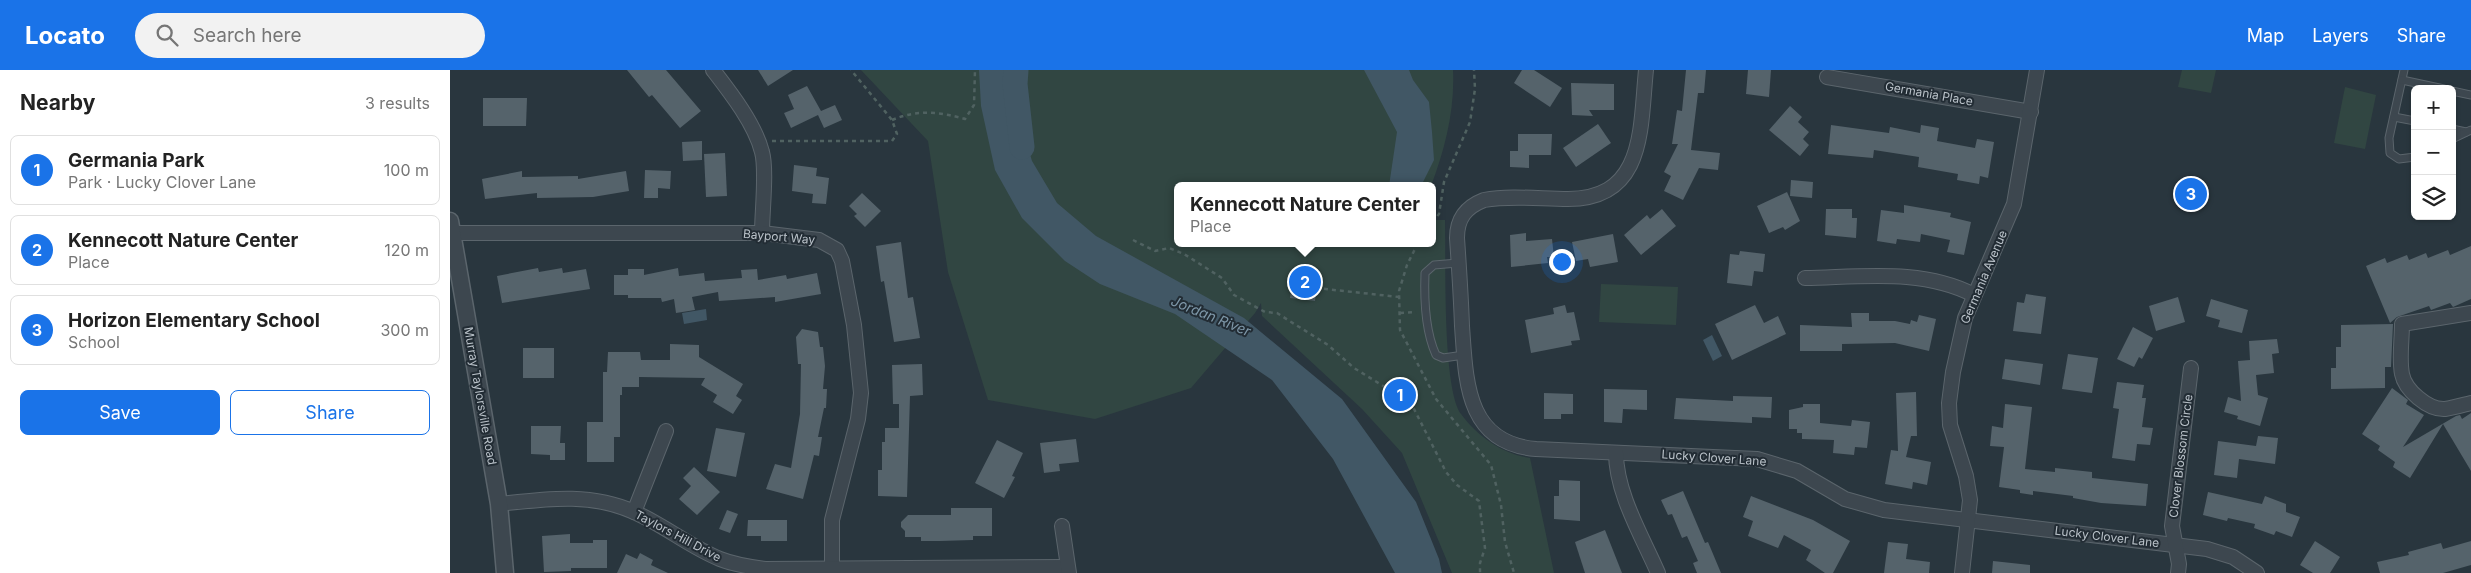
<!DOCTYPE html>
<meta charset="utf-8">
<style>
body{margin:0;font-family:Inter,sans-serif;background:#f2f2f2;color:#222}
.controls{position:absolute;right:15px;top:15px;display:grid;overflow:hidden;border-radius:8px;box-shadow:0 1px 4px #0004}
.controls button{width:45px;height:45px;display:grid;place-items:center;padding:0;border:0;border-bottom:1px solid #e0e0e0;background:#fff;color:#222;font:25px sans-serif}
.you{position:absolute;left:1111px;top:191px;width:18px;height:18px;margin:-12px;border:4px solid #fff;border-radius:50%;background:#1a73e8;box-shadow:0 0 0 8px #1a73e833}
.badge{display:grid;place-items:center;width:32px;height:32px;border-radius:50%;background:#1a73e8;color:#fff;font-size:16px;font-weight:700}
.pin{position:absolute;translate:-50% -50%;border:2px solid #fff;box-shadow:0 1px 5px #0006}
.popup{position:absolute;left:724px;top:112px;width:262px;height:65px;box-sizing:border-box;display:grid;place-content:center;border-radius:8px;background:#fff;filter:drop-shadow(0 1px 4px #0005);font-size:16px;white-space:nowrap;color:#767676}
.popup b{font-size:19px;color:#222}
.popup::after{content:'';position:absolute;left:50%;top:100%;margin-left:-10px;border:10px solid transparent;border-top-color:#fff}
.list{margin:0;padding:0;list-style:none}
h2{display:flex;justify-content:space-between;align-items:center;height:65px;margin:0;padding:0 20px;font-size:21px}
h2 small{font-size:16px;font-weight:400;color:#767676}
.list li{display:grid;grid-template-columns:32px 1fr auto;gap:15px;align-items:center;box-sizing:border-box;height:70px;margin:0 10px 10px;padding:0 10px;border:1px solid #e0e0e0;border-radius:8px}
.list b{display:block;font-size:19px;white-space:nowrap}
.list p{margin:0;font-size:16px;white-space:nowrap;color:#767676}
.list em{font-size:16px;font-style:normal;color:#767676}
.actions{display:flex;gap:10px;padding:15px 20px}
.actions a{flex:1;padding:11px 0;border:1px solid #1a73e8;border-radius:8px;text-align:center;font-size:18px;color:#1a73e8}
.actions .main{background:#1a73e8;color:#fff}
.icon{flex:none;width:28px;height:28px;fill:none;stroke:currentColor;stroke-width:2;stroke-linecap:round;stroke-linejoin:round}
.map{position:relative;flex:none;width:2021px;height:503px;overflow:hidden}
header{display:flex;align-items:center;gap:30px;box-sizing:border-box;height:70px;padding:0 25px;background:#1a73e8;color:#fff}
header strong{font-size:24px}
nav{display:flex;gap:28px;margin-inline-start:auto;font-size:18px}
.search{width:350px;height:45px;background:#f2f2f2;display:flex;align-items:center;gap:12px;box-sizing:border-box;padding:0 18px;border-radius:28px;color:#767676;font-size:19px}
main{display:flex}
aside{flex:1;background:#fff}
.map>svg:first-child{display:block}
</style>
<header>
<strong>Locato</strong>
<div class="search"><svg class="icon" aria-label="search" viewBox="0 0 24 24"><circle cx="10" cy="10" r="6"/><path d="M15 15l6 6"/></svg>Search here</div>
<nav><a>Map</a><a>Layers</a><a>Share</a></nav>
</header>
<main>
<aside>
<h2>Nearby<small>3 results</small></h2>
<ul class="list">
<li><span class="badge">1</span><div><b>Germania Park</b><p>Park · Lucky Clover Lane</p></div><em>100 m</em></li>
<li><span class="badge">2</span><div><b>Kennecott Nature Center</b><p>Place</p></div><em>120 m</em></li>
<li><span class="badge">3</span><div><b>Horizon Elementary School</b><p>School</p></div><em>300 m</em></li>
</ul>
<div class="actions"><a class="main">Save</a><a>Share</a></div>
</aside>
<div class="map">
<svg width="2021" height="503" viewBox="0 0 2021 503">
<rect width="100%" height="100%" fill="#29363e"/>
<!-- green -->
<g fill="#314642">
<path d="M411,0H1003C1005,40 995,79 981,116H728V173H982L983,150H995C996,188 992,318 1011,344C1028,367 1053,384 1080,388L1104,503H1002L952,383L912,339L812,246L811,233L805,243L741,318L645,349L538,330L498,202L478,71Z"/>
<path d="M1732,0H1766L1761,23L1728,17Z"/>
<path d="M1895,17L1926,25L1915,79L1884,73Z"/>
<path d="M1151,214L1228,217L1226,255L1149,252Z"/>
</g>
<!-- water -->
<g fill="#415765">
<path d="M529,0H568L567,40L582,91L607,133L646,166L794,248L892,329L966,432L989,489L992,503H945L883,389L822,310L725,244L650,214L615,191L572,148L545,100L531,36Z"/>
<path d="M914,0H959L963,10L979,32L982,62L984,90L971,116H939L947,62Z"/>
<path d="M256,239L257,250L234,254L232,243Z"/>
<path d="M1262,265L1272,286L1263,291L1253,270Z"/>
</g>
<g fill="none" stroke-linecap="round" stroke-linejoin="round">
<!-- river -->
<path stroke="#415765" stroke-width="25" d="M566,0L565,14L572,77"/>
</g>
<!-- building -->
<g fill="#55636b">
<path d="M177,0H216L251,41L230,58L202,25L199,27Z"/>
<path d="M308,0H343L318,16Z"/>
<path d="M1072,0H1084L1112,18L1100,37L1064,13Z"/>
<path d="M1236,0H1256L1254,23H1248L1241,80L1270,83L1268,100L1249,98L1233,130L1214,121L1221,106L1214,102L1228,74H1222L1227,40L1232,41Z"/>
<path d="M1298,0H1321L1319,27L1296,24Z"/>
<path d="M1121,13L1164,14V40H1139L1143,46L1122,45Z"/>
<path d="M357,16L371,41L385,35L392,50L374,58L368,45L341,58L334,43L344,39L338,25Z"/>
<path d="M33,28H77L76,56H33Z"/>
<path d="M1340,36L1352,47L1348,52L1359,62L1353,69L1359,75L1350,86L1319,60Z"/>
<path d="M1148,54L1161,73L1126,97L1113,78Z"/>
<path d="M1381,55L1439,63L1440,57L1470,63L1471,55L1489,58L1487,71L1525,78L1527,69L1544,72L1538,108L1530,106L1529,114L1507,110L1508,104L1468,97L1469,87L1424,80L1423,88L1378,84Z"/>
<path d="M1068,64H1102L1101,85H1079V98L1060,97V81H1068Z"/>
<path d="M252,71V90L233,91L232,72Z"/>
<path d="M275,83L277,126L256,127L254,84Z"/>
<path d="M344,95L367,98L366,106L379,108L376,134L362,133L363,124L342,121Z"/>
<path d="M195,100L221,101L220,119L208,118V128H194Z"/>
<path d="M72,101V107L128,106V109L176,101L179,121L143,127L87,128V123L35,129L32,109Z"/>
<path d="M1341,110L1363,112L1362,128L1340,126Z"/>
<path d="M1337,122L1350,151L1335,160L1333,157L1319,163L1307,136Z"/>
<path d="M412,123L431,141L415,157L404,146L407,144L399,136Z"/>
<path d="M1454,135L1501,143L1500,147L1521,152L1514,185L1497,182L1500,170L1471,164L1470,172L1447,169L1446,174L1427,171L1431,140L1454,143Z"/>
<path d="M1212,139L1226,156L1191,185L1174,165L1197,145L1200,149Z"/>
<path d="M1376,139H1402V148H1407L1406,168L1375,165Z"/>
<path d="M1076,163V171L1102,169L1104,187H1097L1098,193L1061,197L1060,165Z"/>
<path d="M1163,164L1168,192L1140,197L1138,189L1126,191L1122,172Z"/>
<path d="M451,172L458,228L463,227L470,268L444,272L434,211L431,212L426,176Z"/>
<path d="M2021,176V229L2003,237L2000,233L1981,240L1979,236L1947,247L1940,253L1916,196L1935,188L1937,193L1957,185L1959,190L1976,183L1978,188L1998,180L2000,185Z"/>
<path d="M1290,181L1315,184L1313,202L1304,201L1302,216L1277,213L1280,184L1289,185Z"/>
<path d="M88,198L89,202L112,198L113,203L136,199L140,219L52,233L47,206Z"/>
<path d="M228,198L229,206L254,203L255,211L292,208L291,200L307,199L308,210L336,205L337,209L367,203L371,224L325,232V227L269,231L268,222L242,227L245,240L226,243L224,229L212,232L211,228H178V225H164V205H178V199H194V205Z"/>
<path d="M843,202L868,206L865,231L840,228Z"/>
<path d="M1576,224L1596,227L1591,264L1563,261L1567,232L1574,233Z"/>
<path d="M1728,227L1735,252L1706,261L1699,236Z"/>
<path d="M1761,229L1798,240L1792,263L1768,257L1770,250L1756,246Z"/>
<path d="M1115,235L1117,243L1124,242L1130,270L1121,271L1122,275L1081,283L1075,250L1104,244L1103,238Z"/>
<path d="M1305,235L1314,253L1328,246L1336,264L1282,290L1265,254Z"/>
<path d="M1401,243H1419V251H1445L1460,254L1461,250L1467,252L1469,245L1486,249L1479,281L1445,273L1392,274V281H1350V255L1402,257Z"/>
<path d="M1943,254L1941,297H1935V318L1881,319V298H1886V277H1891V255Z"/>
<path d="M1683,257L1703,268L1692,289L1689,287L1684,297L1667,289Z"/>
<path d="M352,259L368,262L370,277H373L375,296L373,319H377L376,338H374L368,367H372L369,386L364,385L353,429L316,419L325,394L341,398L350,344L351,294H348L346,267Z"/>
<path d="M1827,269L1829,283L1822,284L1824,303L1806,305L1808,325L1818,328L1810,356L1787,349L1788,346L1774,342L1778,327L1791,331L1788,291L1800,290L1799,271Z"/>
<path d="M220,274L249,275V287L293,314L286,326L292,330L283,344L263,332L267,325L251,315L255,308L189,307V317H172V325H170V367H164V392H137V352H153V302H157L158,282H190L191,290H220Z"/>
<rect x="73" y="278" width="31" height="30"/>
<path d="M1618,284L1648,288L1642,323L1612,319Z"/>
<path d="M1555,289L1593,294L1590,315L1552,309Z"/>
<path d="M472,294L473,325L460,326L457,427L428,426V400H432V372H435V358H449V334H443L442,295Z"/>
<path d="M1667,312L1694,315L1692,328H1696L1692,357L1703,358L1700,375L1687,374L1685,391L1662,388L1669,339L1663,338Z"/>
<path d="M1942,318L1958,330L1956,334L1974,345L1953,377L2006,346L2010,345L2012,349L2021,343V401L1993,354L1960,408L1943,397L1945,392L1928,380L1930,376L1912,364Z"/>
<path d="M1154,319L1197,320V340L1173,339L1172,353L1154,352Z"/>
<path d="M1466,322L1467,366H1461L1456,387L1481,392L1477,415L1463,412L1462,419L1435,414L1441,380L1448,381L1446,323Z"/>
<path d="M1094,323L1123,324V344H1111V349H1094Z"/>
<path d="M1283,326L1322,327L1321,348L1302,347V353L1224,349L1226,328L1283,331Z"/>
<path d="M1353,334H1370V353L1401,356L1402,350L1420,352L1417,378L1405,377L1404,385L1383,383L1384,370L1352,369V363H1347V359H1339V340L1353,337Z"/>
<path d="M1555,334L1582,337L1575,399L1605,402V398L1642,402V408L1698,414L1696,436L1651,433L1623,428V426L1583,421V425L1570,423V420L1549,417L1554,377L1540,376L1542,356L1553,358Z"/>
<path d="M81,356H111L110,373H115V390H100V385L81,384Z"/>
<path d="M266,358L295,363L286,407L257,401Z"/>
<path d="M1808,366L1828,368L1825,394L1789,389L1787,408L1764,405L1768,371L1806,376Z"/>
<path d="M626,369L629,392L609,394L610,401L594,403L590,373Z"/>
<path d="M547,370L573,383L562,406L565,407L554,428L525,413Z"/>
<path d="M244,397L270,422L247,445L229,429L241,416L233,408Z"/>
<path d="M1109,410L1130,411V451L1104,449V426H1109Z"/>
<path d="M1233,421L1255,473L1258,472L1271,503H1247L1243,493L1248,491L1237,466L1232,468L1222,444L1218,445L1211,430Z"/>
<path d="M1758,422L1812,434L1815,426L1836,434V442L1850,447L1842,467L1826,461L1824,465L1804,458L1805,454L1778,448L1777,451L1753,445Z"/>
<path d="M1301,426L1363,450L1400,471L1383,503H1375L1356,490L1361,480L1334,465L1328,478L1298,466L1303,451L1293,447Z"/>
<path d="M501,438H542V466H523V470L490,471H471V467H455V461L451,457V452L458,445H501Z"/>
<path d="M277,440L288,444L280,463L269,459Z"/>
<path d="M298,450H337V471H311V466H297Z"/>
<path d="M1155,460L1172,503H1135L1125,472Z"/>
<path d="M120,464V473H143V470H157V498H121V501L94,502L92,466Z"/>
<path d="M1865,471L1890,487L1880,503H1863L1850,495Z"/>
<path d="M2021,471V495L1993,503H1930L1927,492L1959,485L1958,482L1991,473L1993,479Z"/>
<path d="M1438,472L1458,474L1456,489L1480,492L1479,503H1434Z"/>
<path d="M190,483L203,490L201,495L218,503H167L176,484L187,489Z"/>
<path d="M1543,491L1580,495V503H1542Z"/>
</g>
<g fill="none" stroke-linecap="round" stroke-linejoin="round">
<defs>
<g id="service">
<path d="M1954,0L1939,68L1940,83L1949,89L1965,87"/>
<path d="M1952,10L1994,19"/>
<path d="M2002,21L2021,25"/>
<path d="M1944,47L1965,51"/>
<path d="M2002,59L2016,62"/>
<path d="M2002,69L2021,60"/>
<path d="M1008,193L984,195L975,203C974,229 975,261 986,285L993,288L1014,285"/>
</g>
<g id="minor">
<path d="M263,0C280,22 305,54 312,82C317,100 312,142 312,163"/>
<path d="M1196,0C1190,57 1196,129 1118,129C1091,129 1061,125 1034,130C1016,137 1007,148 1007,168C1009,197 1011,227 1012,256C1016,312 1016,373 1086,379L1307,389L1347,401L1395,429L1434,440L1757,479L1783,487L1807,503"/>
<path d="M1377,7L1581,42"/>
<path d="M2,163H312L369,170L387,180L392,191L404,255L411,323L408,349L382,450V499"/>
<path d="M1355,208C1411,207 1473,198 1524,225"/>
<path d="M2021,243L1952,254C1952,270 1949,289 1952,304C1955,320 1978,340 1995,339C2003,338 2013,335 2021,333"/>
<path d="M1166,383C1166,423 1192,466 1208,503"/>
<path d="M49,434C95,429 140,422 184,442C214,455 240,477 270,489C285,495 300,497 315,499L617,497"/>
<path d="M184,442L216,361"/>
<path d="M612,456L619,503"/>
<path d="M1512,503L1520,430L1516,406L1500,355L1499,333L1503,302L1515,248L1564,134L1587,0"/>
<path d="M1728,503L1729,494L1722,456L1741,298"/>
</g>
<path id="tertiary" d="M0,151L49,434L55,503"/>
</defs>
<!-- service casing -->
<use href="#service" stroke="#5b656c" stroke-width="9"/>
<!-- minor casing -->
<use href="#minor" stroke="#5b656c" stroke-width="16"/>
<!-- tertiary casing -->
<use href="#tertiary" stroke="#5b656c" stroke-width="19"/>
<!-- path -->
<g stroke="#506261" stroke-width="2.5" stroke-dasharray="4 4" stroke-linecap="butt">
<path d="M442,50C468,39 490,42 515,49L524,35L525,0"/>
<path d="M322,71H442L447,64L442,50L401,0"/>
<path d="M982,152L989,144L994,112L1020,52L1025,19L1024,0"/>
<path d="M683,170L705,181L719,178L734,184L772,208L784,225L815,242L827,243L838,250L878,275L904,298L961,333L996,402L1007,415L1029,431L1035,478L1030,493V503"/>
<path d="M968,173L957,195L949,221L950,260L986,329L1041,395L1051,435L1055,472L1064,503"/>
<path d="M866,218L949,227"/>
<path d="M950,243L966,242"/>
</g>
<!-- service -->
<use href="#service" stroke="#3d474f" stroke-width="7"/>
<!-- minor -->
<use href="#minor" stroke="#3d474f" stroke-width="14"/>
<!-- tertiary -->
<use href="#tertiary" stroke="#3d474f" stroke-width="16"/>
</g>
<g text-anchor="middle" stroke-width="4" stroke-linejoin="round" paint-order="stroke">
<!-- street labels -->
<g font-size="12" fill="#bac2c9" stroke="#222c34">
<text transform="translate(1479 24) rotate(10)" y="4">Germania Place</text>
<text transform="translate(329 167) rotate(5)" y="4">Bayport Way</text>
<text transform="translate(1534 207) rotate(-67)" y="4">Germania Avenue</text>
<text transform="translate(30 326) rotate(80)" y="4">Murray Taylorsville Road</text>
<text transform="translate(1731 386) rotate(-83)" y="4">Clover Blossom Circle</text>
<text transform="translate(1264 388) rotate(4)" y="4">Lucky Clover Lane</text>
<text transform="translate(228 466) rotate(28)" y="4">Taylors Hill Drive</text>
<text transform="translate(1657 467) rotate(7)" y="4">Lucky Clover Lane</text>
</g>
<!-- water labels -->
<g font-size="14" font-style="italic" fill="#7e97a8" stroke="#222c34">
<text transform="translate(761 246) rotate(22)" y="5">Jordan River</text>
</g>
</g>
</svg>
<div class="controls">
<button>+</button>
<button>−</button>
<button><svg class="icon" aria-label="layers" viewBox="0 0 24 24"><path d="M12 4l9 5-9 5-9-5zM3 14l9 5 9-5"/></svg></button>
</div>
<div class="you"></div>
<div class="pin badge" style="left:950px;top:325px">1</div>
<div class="pin badge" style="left:855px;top:212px">2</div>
<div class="popup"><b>Kennecott Nature Center</b>Place</div>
<div class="pin badge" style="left:1741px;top:124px">3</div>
</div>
</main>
